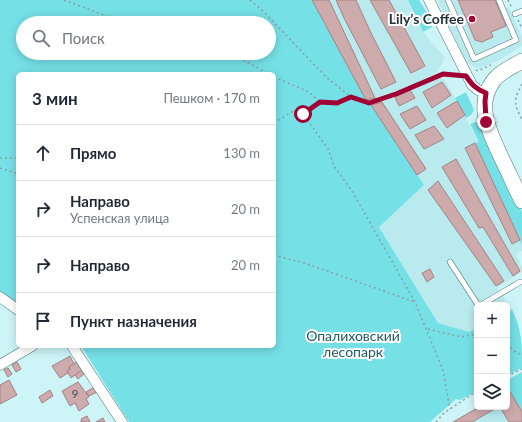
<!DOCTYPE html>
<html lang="ru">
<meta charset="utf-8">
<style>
body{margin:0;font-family:Lato,sans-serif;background:#f6f6f7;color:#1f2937}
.controls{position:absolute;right:12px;bottom:12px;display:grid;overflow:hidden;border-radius:6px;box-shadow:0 2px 10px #0003}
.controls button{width:36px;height:36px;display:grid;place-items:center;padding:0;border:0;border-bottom:1px solid #e0e1e3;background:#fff;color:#1f2937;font:20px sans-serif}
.stop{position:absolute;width:12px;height:12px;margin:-9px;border:3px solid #a10034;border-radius:50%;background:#fff}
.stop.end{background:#a10034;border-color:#fff;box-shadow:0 1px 4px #0008}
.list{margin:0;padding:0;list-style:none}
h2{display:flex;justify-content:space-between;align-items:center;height:52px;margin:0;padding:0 16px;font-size:17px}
h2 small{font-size:13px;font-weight:400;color:#747a83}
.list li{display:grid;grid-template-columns:26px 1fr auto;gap:12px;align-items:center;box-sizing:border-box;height:56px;padding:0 16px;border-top:1px solid #e0e1e3}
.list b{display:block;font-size:15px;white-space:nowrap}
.list p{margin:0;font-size:13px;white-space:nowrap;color:#747a83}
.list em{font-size:13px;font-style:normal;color:#747a83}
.icon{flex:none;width:22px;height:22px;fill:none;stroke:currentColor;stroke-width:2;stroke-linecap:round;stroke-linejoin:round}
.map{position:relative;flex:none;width:522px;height:422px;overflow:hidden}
.search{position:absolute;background:#fff;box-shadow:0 2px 10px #0003;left:16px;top:16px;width:260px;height:44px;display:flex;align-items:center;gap:10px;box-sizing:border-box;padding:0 14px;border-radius:22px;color:#747a83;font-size:15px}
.panel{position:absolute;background:#fff;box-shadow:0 2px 10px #0003;left:16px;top:72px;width:260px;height:276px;border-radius:6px}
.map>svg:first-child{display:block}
</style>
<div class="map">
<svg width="522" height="422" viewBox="0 0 522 422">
<rect width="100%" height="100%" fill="#cdf5f7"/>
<!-- built -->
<g fill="#b9ebee">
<path d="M312,0H408L423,32L445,58L437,72L418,82L382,97L366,100Z"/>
<path d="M437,0H501L505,9L509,7L522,37V46L501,59L479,69L467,63Z"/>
<path d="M440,77L445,80L479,142L475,143L522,245V251L516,254L522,267V272L497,288L512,310L507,312V305H477V328L469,332L438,323L379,226L424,185L371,105L392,99Z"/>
<path d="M509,390L522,412V422H453L479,407H507V391Z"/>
</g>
<!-- green -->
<g fill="#75e0e6" fill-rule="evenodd">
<path d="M0,0H312L366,100L371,105L424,185L379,227L438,323L469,332L477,328V391L460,400L456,399L430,422H129L81,346H274V74H18V310L0,297ZM23,23H269V53H23Z"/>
<path d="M408,0H419L431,19L432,27L423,32Z"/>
<path d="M466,92L474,110L471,115L466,118L455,98Z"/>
<path d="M475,122L481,125L483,128L522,212V245L475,143L479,142L470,124Z"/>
<path d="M512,310C522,328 522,347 522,368L507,375V312Z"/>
<path d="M522,372V412L509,390L507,385V380Z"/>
</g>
<!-- building -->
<g fill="#cdaaac" stroke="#a38284">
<path d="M312,0H329L375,98L366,100Z"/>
<path d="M336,0H356L371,33L396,82L381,89L345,20Z"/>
<path d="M370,0H389L425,66L411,73Z"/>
<path d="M458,0H495L506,26L491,32L493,37L482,42L475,40Z"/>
<path d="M442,82L451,95L432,108L423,92Z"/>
<path d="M410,90L415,98L399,106L395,97Z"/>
<path d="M457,101L465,115L447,128L437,113Z"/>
<path d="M382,102L426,169L417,175L371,105Z"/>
<path d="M417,106L426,120L410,129L400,114Z"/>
<path d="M434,126L444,139L424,149L415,135Z"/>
<path d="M475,143L520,240L512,244L465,148Z"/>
<path d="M456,159L520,271L513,276L483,227L479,228L442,167Z"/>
<path d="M438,181L504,281L496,286L428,190Z"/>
<path d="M430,269L434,277L427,282L422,273Z"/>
<path d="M70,356L74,364L69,367L70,369L67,371L68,373L60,378L52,366Z"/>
<path d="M17,362L21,369L16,372L12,365Z"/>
<path d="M76,362L82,370L71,378L67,371L70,369L69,367Z"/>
<path d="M8,368L12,374L8,377L4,370Z"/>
<path d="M82,370L84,374L78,379L75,375Z"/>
<path d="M9,380L17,395L0,404V385Z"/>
<path d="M78,382L89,397L86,399L89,404L79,411L75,403L70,406L62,391Z"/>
<path d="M94,387L97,392L89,396L86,392Z"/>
<path d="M50,390L53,396L42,403L39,397Z"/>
<path d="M509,390L522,412V422H509L500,407H507V391Z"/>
<path d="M479,407H498L472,422H453Z"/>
<path d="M87,416L90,422H80L82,421L81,419Z"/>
<path d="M103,418L105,422H96Z"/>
</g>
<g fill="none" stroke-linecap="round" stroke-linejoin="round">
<defs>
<g id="lane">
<path d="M448,0L474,59L516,40L499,0"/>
<path d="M515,14L522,11"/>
<path d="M450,262L478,305"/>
<path d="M481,305L520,282H522"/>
</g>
<g id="street">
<path d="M429,0L472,85L478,90L486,93"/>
<path d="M0,297L18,310"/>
<path d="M72,346L122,422"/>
<path d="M0,365L32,346"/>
</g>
<path id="secondary" d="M522,61C512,67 501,71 494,80C474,105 491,135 502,159C509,173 515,187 522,201"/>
</defs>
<!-- lane casing -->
<use href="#lane" stroke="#507576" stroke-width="6"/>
<!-- street casing -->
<use href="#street" stroke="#507576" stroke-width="11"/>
<!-- secondary casing -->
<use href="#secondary" stroke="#507576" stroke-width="16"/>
<!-- path -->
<g stroke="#83a0a2" stroke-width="1.5" stroke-dasharray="2 3" stroke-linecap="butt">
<path d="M64,0L125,23"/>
<path d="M250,0L264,12L326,77L351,97L369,103L396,94L443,74L456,75"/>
<path d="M508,0L512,8"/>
<path d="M518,20L522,29"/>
<path d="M230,53L269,74"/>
<path d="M476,70L478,71L491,65"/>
<path d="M274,77L309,92L320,102L337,103L351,97"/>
<path d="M522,84C513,101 514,103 522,120"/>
<path d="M303,114L320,102"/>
<path d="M274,123L293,111L303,114L328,149L334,166L352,191L415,302L443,370L450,409"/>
<path d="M0,158H18"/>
<path d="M0,168L18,174"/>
<path d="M274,255L307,264L415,302"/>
<path d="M428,329L461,337L477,334"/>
<path d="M507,344L514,351L522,355"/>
<path d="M507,376L522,369"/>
<path d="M436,422L444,413L477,391"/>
</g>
<!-- lane -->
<use href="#lane" stroke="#fff" stroke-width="5"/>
<!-- street -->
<use href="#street" stroke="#fff" stroke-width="10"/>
<!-- secondary -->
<use href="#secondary" stroke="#fff" stroke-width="15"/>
</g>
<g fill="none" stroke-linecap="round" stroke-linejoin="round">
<!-- route -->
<path stroke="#a10034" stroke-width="5" d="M303,114L320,102L337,103L351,97L369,103L396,94L443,74L466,76C472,85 476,89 486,93L485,101L486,122"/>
</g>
<!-- markers -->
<circle fill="#a10034" stroke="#fff" stroke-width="1.5" cx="472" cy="19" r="4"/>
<g text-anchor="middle" stroke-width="4" stroke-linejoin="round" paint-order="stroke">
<!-- number labels -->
<g font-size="12" fill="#4e5152">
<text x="75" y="398">9</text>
</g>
<!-- poi labels -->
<g font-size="14" font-weight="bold" fill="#243334" stroke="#fff" text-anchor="end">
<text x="464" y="24">Lily’s Coffee</text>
</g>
<!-- park labels -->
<g font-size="14" fill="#1f5c5f" stroke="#fff">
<text x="353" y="341">Опалиховский<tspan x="353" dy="16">лесопарк</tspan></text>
</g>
</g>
</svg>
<div class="controls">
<button>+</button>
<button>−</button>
<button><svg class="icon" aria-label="layers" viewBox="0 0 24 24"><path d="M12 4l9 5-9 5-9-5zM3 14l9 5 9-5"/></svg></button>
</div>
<div class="stop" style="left:303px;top:114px"></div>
<div class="stop end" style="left:486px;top:122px"></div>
<div class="search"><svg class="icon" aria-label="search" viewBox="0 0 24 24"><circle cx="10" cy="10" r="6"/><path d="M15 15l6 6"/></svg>Поиск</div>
<section class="panel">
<h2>3 мин<small>Пешком · 170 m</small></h2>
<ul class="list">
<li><svg class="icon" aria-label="ahead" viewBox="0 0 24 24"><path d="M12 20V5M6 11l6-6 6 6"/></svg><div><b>Прямо</b></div><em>130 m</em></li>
<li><svg class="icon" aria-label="right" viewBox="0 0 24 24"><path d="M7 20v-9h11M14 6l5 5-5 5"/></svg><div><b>Направо</b><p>Успенская улица</p></div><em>20 m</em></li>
<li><svg class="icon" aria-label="right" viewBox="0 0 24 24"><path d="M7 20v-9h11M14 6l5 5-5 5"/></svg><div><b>Направо</b></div><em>20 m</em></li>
<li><svg class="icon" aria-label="arrive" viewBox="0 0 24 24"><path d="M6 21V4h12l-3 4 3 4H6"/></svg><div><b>Пункт назначения</b></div></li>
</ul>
</section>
</div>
